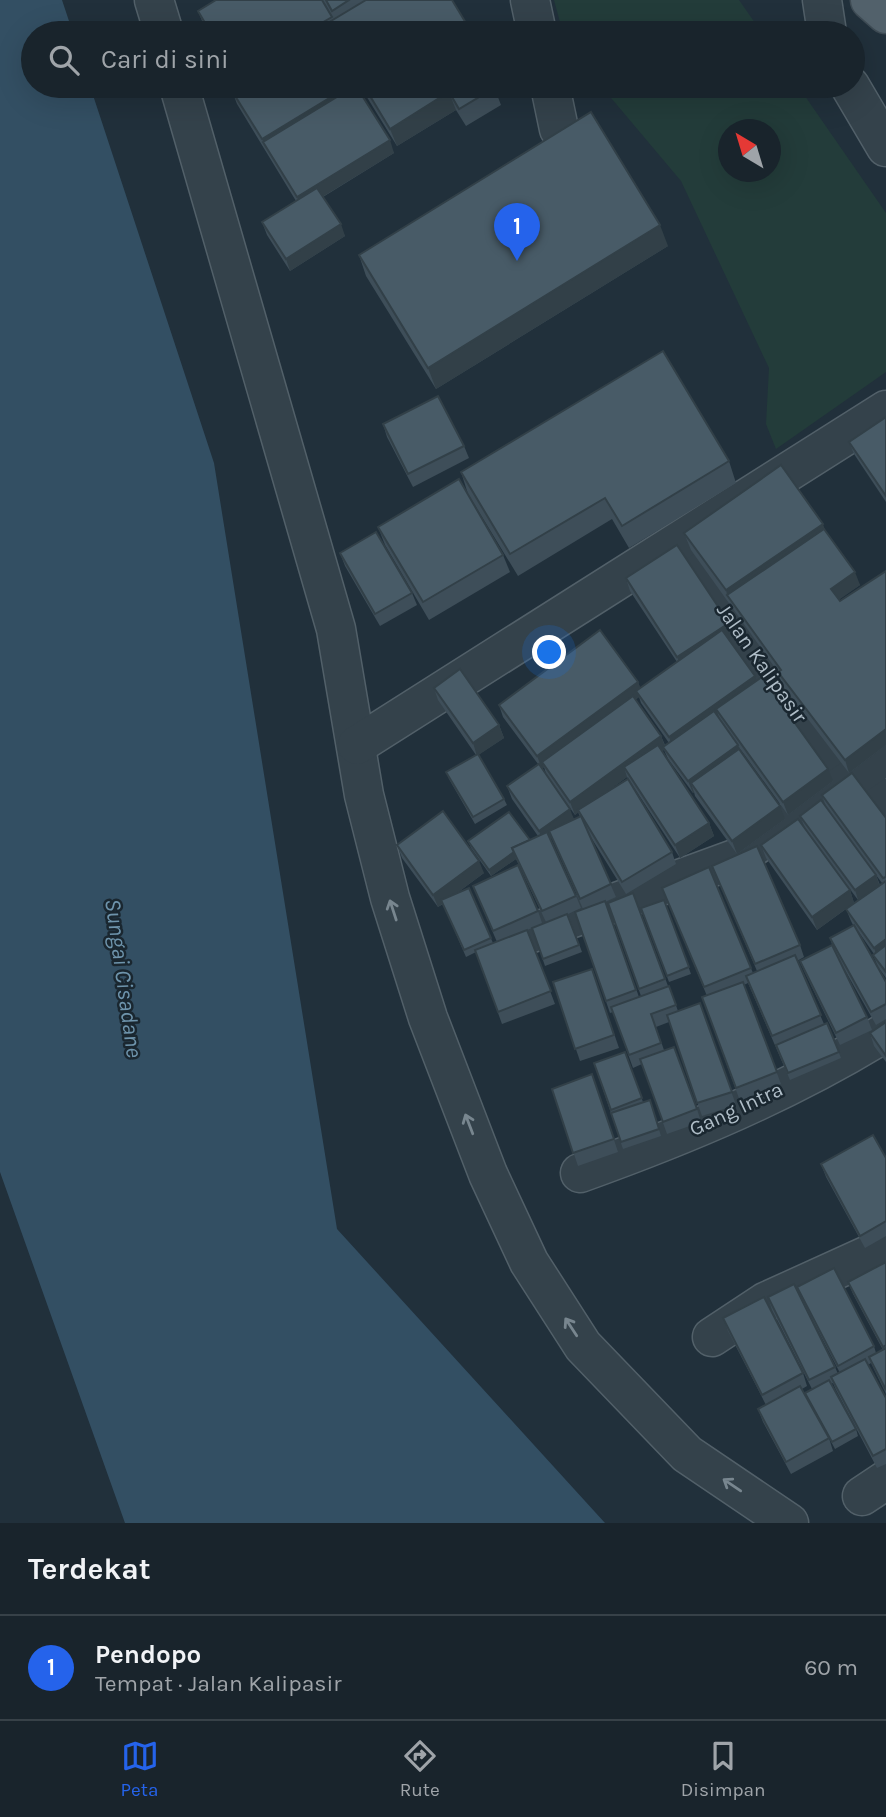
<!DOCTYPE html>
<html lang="id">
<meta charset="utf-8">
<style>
body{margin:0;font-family:Karla,sans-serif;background:#222c34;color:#f1f3f6}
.compass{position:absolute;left:718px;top:119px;width:63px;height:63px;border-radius:50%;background:#19242c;box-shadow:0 7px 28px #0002;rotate:322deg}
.you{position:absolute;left:550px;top:653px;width:24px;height:24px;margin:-18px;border:5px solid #fff;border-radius:50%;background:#1a73e8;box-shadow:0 0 0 10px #1a73e833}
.badge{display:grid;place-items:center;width:46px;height:46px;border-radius:50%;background:#2563eb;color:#fff;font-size:23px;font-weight:700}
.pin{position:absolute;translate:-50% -58px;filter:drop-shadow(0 2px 4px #0008)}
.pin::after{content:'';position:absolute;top:37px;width:24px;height:21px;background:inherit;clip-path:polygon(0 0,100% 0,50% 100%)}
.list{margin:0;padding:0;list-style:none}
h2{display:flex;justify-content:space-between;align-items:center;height:91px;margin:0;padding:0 28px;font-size:30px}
h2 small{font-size:23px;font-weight:400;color:#9fa4a9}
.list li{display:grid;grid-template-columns:46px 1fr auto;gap:21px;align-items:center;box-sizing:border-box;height:105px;padding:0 28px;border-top:2px solid #374148}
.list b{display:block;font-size:26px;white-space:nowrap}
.list p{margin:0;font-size:23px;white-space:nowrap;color:#9fa4a9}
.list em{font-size:23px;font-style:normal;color:#9fa4a9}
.icon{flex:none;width:38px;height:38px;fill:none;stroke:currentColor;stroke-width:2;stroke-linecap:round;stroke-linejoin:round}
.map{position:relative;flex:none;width:886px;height:1523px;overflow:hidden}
.search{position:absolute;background:#19242c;box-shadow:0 7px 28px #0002;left:21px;right:21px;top:21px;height:77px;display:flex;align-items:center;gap:18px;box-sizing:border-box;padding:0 24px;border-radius:38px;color:#9fa4a9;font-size:26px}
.sheet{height:196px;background:#19242c}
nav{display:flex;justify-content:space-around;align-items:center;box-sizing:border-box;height:98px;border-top:2px solid #374148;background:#19242c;font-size:19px;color:#9fa4a9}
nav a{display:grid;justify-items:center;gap:4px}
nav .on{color:#2563eb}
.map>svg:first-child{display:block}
</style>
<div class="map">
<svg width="886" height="1523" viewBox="0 0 886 1523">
<rect width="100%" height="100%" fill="#21303b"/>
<!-- green -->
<g fill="#233c3a" fill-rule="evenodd">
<path d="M554,0H739L762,33H563Z"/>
<path d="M601,86H798L886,213V372L776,449L766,424L769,368L681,181ZM728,130H770V172H728Z"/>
</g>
<!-- water -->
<path fill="#334f63" d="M0,0H62L73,33H33V86H90L214,463L337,1229L605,1523H125L0,1172Z"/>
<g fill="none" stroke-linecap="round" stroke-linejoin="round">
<defs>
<g id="minor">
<path d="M154,0L164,33"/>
<path d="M530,0L537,33"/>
<path d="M822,0L827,33"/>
<path d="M179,86L336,629L364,795L390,898L428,1018L488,1174L529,1262L583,1346L687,1454L789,1523"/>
<path d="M550,86L559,129"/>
<path d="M850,86L886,147"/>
<path d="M679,543L845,782"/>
<path d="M357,745L886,410"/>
<path d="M858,774L886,811"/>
<path d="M518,938L737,858L886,755"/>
<path d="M580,1173C686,1135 791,1091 886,1032"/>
<path d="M712,1337L765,1302L886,1247"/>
<path d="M862,1496L886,1480"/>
</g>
<path id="major" d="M870,0L886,14"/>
</defs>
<!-- minor casing -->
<use href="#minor" stroke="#526069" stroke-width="41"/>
<!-- major casing -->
<use href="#major" stroke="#3e4b54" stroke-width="41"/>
<!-- minor -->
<use href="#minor" stroke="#34424b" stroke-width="38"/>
<!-- major -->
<use href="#major" stroke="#52616b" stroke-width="38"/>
</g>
<!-- wall -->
<g fill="#3e4e59" fill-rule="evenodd">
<path d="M216,0H452L472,33H207L198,11Z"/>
<path d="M238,86H358L360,93L394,153L323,197L345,236L290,271L267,235L262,222L296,201L237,104L232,91L239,87Z"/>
<path d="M360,86H500L501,88L496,92L501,105L466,126L456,110L397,146Z"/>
<path d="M668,246L436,389L366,276L359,255Z"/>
<path d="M886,417V502L854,454L849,442Z"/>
<path d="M383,424L464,446L469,458L413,487L387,437Z"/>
<path d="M729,461L736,483L629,548L612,519L518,576L468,494L461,472Z"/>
<path d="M378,527L503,555L510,572L429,620L385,545Z"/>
<path d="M824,529L860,585L839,599L840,601L886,571V745L849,773L782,685L778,672L691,550L684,533Z"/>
<path d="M340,553L412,593L417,605L380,626L345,566Z"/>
<path d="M626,578L729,623L733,636L728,639L756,681L833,781L788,815L738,746L785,819L737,854L695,796L694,792L693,793L668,759L664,750L662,751L709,823L714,836L680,858L627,777L598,798L672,852L676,864L626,894L587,831L616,897L605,902L639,997L641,996L608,903L633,893L668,986H669L678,1011L700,1003L736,1105L702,1116L669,1022L656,1027L664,1050L697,1109L701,1122L667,1134L642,1064L633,1068L613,1012L610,1013L575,912L583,909L552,838L550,839L576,896L581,908L568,914L582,952L545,966L532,928L527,930L555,1004L502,1024L476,952L466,957L443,904L438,907L402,858L397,845L484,873L457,893L469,888L493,943L497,942L473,886L538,911L542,923L546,922L516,859L491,876L471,848L468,841L530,840L538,836L512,799L507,786L538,764L503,717L499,705L638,682L640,688L677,662L630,591ZM639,697L641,703L669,743L665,745L661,736L635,700ZM544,767L546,774L575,815L578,812L580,817L574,819L542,769Z"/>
<path d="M434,688L499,725L504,738L478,755L504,799L507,805L475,824L449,779L446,772L476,755L438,700Z"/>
<path d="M822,795L886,818V978L878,967L886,982V1019L876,1025L834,951L830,938L853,925L851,921L846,909L817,930L766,858L761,845L805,828L800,816L826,807ZM814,841L858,900L854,903L850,890ZM876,875L882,883L880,885ZM858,931L874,954L873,955L878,967Z"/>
<path d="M712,866L800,945L804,957L797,961L824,1024L827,1023L841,1058L790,1080L748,983L744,985L781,1084L740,1101L702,997L707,996L662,888L709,867L753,973L757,971Z"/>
<path d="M664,900L691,974L669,982L641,908Z"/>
<path d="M800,961L867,1017L872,1030L840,1045L805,973Z"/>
<path d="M592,969L619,1048L580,1061L553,982Z"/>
<path d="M886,1022V1062L874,1046L870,1033Z"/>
<path d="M625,1052L643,1102L650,1100L661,1136L623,1149L594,1063Z"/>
<path d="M592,1074L618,1152L578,1166L552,1089Z"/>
<path d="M886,1158V1236L865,1248L826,1177L821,1164Z"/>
<path d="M886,1262V1394L871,1363L868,1365L886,1398V1464L877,1468L836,1390L833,1383L831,1384L856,1429L858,1436L835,1449L808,1399L805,1393L812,1389L772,1310L768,1297L835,1367L838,1374L840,1373L802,1300L797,1287L874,1346L876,1353L883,1350L853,1294L848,1282Z"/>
<path d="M723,1318L803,1373L807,1386L802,1389L829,1438L833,1451L791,1474L763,1422L758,1409L766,1405L728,1331Z"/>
</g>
<!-- shaded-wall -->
<g fill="#324048">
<path d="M349,86H358L361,94L264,144L262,139Z"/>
<path d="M491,86H500L501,88L496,92L494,88Z"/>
<path d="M449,92L456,110L397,146L390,129Z"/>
<path d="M390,140L394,153L301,210L297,197Z"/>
<path d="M341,224L345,236L290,271L286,259Z"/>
<path d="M660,225L668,246L436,389L428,368Z"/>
<path d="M823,524L829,542L727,595L726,590Z"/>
<path d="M855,572L860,585L836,602L831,589Z"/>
<path d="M729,623L733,636L682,669L677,657Z"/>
<path d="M755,676L759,688L716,709L719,717L673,749L669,737Z"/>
<path d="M638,682L643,694L636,691L639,697L545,767L542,762L544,767L542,769L537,756Z"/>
<path d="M499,725L504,738L477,756L473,743Z"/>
<path d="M886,729V745L849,773L845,760Z"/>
<path d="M661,736L666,749L663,747L664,750L629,775L624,767L627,777L575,815L570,802Z"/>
<path d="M738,745L743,758L691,783L694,792L693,793L688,781Z"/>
<path d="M828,769L833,781L788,815L783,802Z"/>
<path d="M780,806L785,819L737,854L732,841Z"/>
<path d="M570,809L575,822L549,831L552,838L543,844L539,831Z"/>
<path d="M709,823L714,836L680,858L675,845Z"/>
<path d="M514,852L516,859L491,876L489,870Z"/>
<path d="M479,861L484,873L438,907L433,895Z"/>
<path d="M876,875L880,887L859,903L855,890Z"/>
<path d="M850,890L854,903L817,930L812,917Z"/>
<path d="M886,939V955L878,960L874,948Z"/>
</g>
<!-- building -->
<g fill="#485b67" stroke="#324048" stroke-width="2">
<path d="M216,0H322L332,17L304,33H211L198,11Z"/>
<path d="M326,0H349L332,11Z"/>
<path d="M366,0H452L472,33H332L326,24Z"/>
<path d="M241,86H349L262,139L232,91Z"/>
<path d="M355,86H356L390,140L297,197L263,142Z"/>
<path d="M364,86H493L494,88L459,109L449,92L390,129Z"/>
<path d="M591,112L660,225L428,368L359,255Z"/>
<path d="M317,188L341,224L286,259L262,222Z"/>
<path d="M663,351L729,461L622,526L605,498L510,554L461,472Z"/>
<path d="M438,396L464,446L408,474L383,424Z"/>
<path d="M886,417V496L849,442Z"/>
<path d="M781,465L823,524L726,590L684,533Z"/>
<path d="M459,479L503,555L423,602L378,527Z"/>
<path d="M824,529L855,572L831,589L840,601L886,571V729L845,760L778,672L781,670L727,595Z"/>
<path d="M376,532L412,593L375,614L340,553Z"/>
<path d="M677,545L729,623L677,657L626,578Z"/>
<path d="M600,630L638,682L537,756L499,705Z"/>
<path d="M722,630L755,676L669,737L636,691Z"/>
<path d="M460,669L499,725L473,743L434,688Z"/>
<path d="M762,677L828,769L783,802L716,709Z"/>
<path d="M633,696L661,736L570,802L542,762Z"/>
<path d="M714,711L738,745L688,781L663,747Z"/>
<path d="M658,745L709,823L675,845L624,767Z"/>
<path d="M739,749L780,806L732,841L691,783Z"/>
<path d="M478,754L504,799L473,817L446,772Z"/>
<path d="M539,764L570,809L539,831L507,786Z"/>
<path d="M852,773L886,818V877L883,878L822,795Z"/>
<path d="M628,779L672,852L622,882L578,810Z"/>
<path d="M821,800L876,875L855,890L800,816Z"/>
<path d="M443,811L479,861L433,895L397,845Z"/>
<path d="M509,812L530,840L512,848L514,852L489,870L468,841Z"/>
<path d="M581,816L611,884L580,899L549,831Z"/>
<path d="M798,819L850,890L812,917L761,845Z"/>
<path d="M547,832L576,896L542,911L512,848Z"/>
<path d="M757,846L800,945L755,964L712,866Z"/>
<path d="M518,865L538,911L493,931L473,886Z"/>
<path d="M709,867L751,968L704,987L662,888Z"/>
<path d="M886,881V939L874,948L846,909Z"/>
<path d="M469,888L491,938L464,950L441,900Z"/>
<path d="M633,893L665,979L639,989L608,903Z"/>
<path d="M664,900L689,967L667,976L641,908Z"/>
<path d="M605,901L636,990L606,1001L575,912Z"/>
<path d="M567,914L579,945L543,959L532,928Z"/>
<path d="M854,925L886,982V1004L871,1012L830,938Z"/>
<path d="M527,930L551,991L498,1012L475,950Z"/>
<path d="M832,945L867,1017L836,1033L800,961Z"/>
<path d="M886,945V972L873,955Z"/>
<path d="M795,955L821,1015L772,1036L746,976Z"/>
<path d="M592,969L614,1035L575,1049L553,982Z"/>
<path d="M743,982L777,1072L736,1088L702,997Z"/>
<path d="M669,986L676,1005L651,1014L661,1043L629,1055L611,1007Z"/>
<path d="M700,1003L732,1092L697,1103L667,1015Z"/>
<path d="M886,1022V1056L870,1033Z"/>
<path d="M827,1023L839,1052L788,1073L776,1045Z"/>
<path d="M674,1047L697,1109L663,1122L640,1059Z"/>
<path d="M625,1052L642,1098L611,1110L594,1063Z"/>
<path d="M592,1074L614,1139L573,1153L552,1089Z"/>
<path d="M650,1100L659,1129L621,1142L611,1113Z"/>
<path d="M873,1135L886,1158V1221L860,1236L821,1164Z"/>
<path d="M886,1262V1345L883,1347L848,1282Z"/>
<path d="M834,1268L874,1346L838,1366L797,1287Z"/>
<path d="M794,1284L835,1367L809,1380L768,1297Z"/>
<path d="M764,1297L803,1373L762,1395L723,1318Z"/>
<path d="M886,1348V1390L869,1357Z"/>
<path d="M865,1359L886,1398V1449L873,1456L831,1377Z"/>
<path d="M829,1380L856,1429L832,1442L805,1393Z"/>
<path d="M800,1386L829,1438L786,1462L758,1409Z"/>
</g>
<!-- one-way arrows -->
<defs><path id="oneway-shaft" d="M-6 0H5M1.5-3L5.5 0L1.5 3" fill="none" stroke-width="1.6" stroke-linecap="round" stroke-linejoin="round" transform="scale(1.75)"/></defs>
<g stroke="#78868f">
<use href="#oneway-shaft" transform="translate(393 910) rotate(-108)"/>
<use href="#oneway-shaft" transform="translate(469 1124) rotate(-111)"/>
<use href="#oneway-shaft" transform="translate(571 1327) rotate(-123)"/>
<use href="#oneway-shaft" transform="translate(732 1485) rotate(-146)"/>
</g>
<g text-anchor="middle" stroke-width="5" stroke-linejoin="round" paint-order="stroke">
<!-- street labels -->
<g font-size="21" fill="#afbdc7" stroke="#1a2730">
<text transform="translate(762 663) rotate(55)" y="7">Jalan Kalipasir</text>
<text transform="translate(736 1109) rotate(-25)" y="7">Gang Intra</text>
</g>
<!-- water labels -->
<g font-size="23" font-style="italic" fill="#6e94ac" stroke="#1a2730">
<text transform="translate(124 978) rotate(82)" y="8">Sungai Cisadane</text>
</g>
</g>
</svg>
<svg class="compass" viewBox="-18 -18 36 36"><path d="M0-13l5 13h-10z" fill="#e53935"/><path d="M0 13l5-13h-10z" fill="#9fa4a9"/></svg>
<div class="you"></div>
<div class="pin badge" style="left:517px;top:261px">1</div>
<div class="search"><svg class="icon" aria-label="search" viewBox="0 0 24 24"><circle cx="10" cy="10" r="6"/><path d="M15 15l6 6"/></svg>Cari di sini</div>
</div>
<section class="sheet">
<h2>Terdekat<small></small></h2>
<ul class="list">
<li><span class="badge">1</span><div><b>Pendopo</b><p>Tempat · Jalan Kalipasir</p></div><em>60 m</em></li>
</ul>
</section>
<nav>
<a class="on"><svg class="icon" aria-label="map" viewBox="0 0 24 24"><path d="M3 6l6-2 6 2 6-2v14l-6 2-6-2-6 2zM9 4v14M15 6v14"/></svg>Peta</a>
<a><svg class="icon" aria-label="directions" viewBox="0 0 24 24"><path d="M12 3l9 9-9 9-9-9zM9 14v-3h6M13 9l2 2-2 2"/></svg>Rute</a>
<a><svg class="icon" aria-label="saved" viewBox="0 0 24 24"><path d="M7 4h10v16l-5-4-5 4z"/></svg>Disimpan</a>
</nav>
